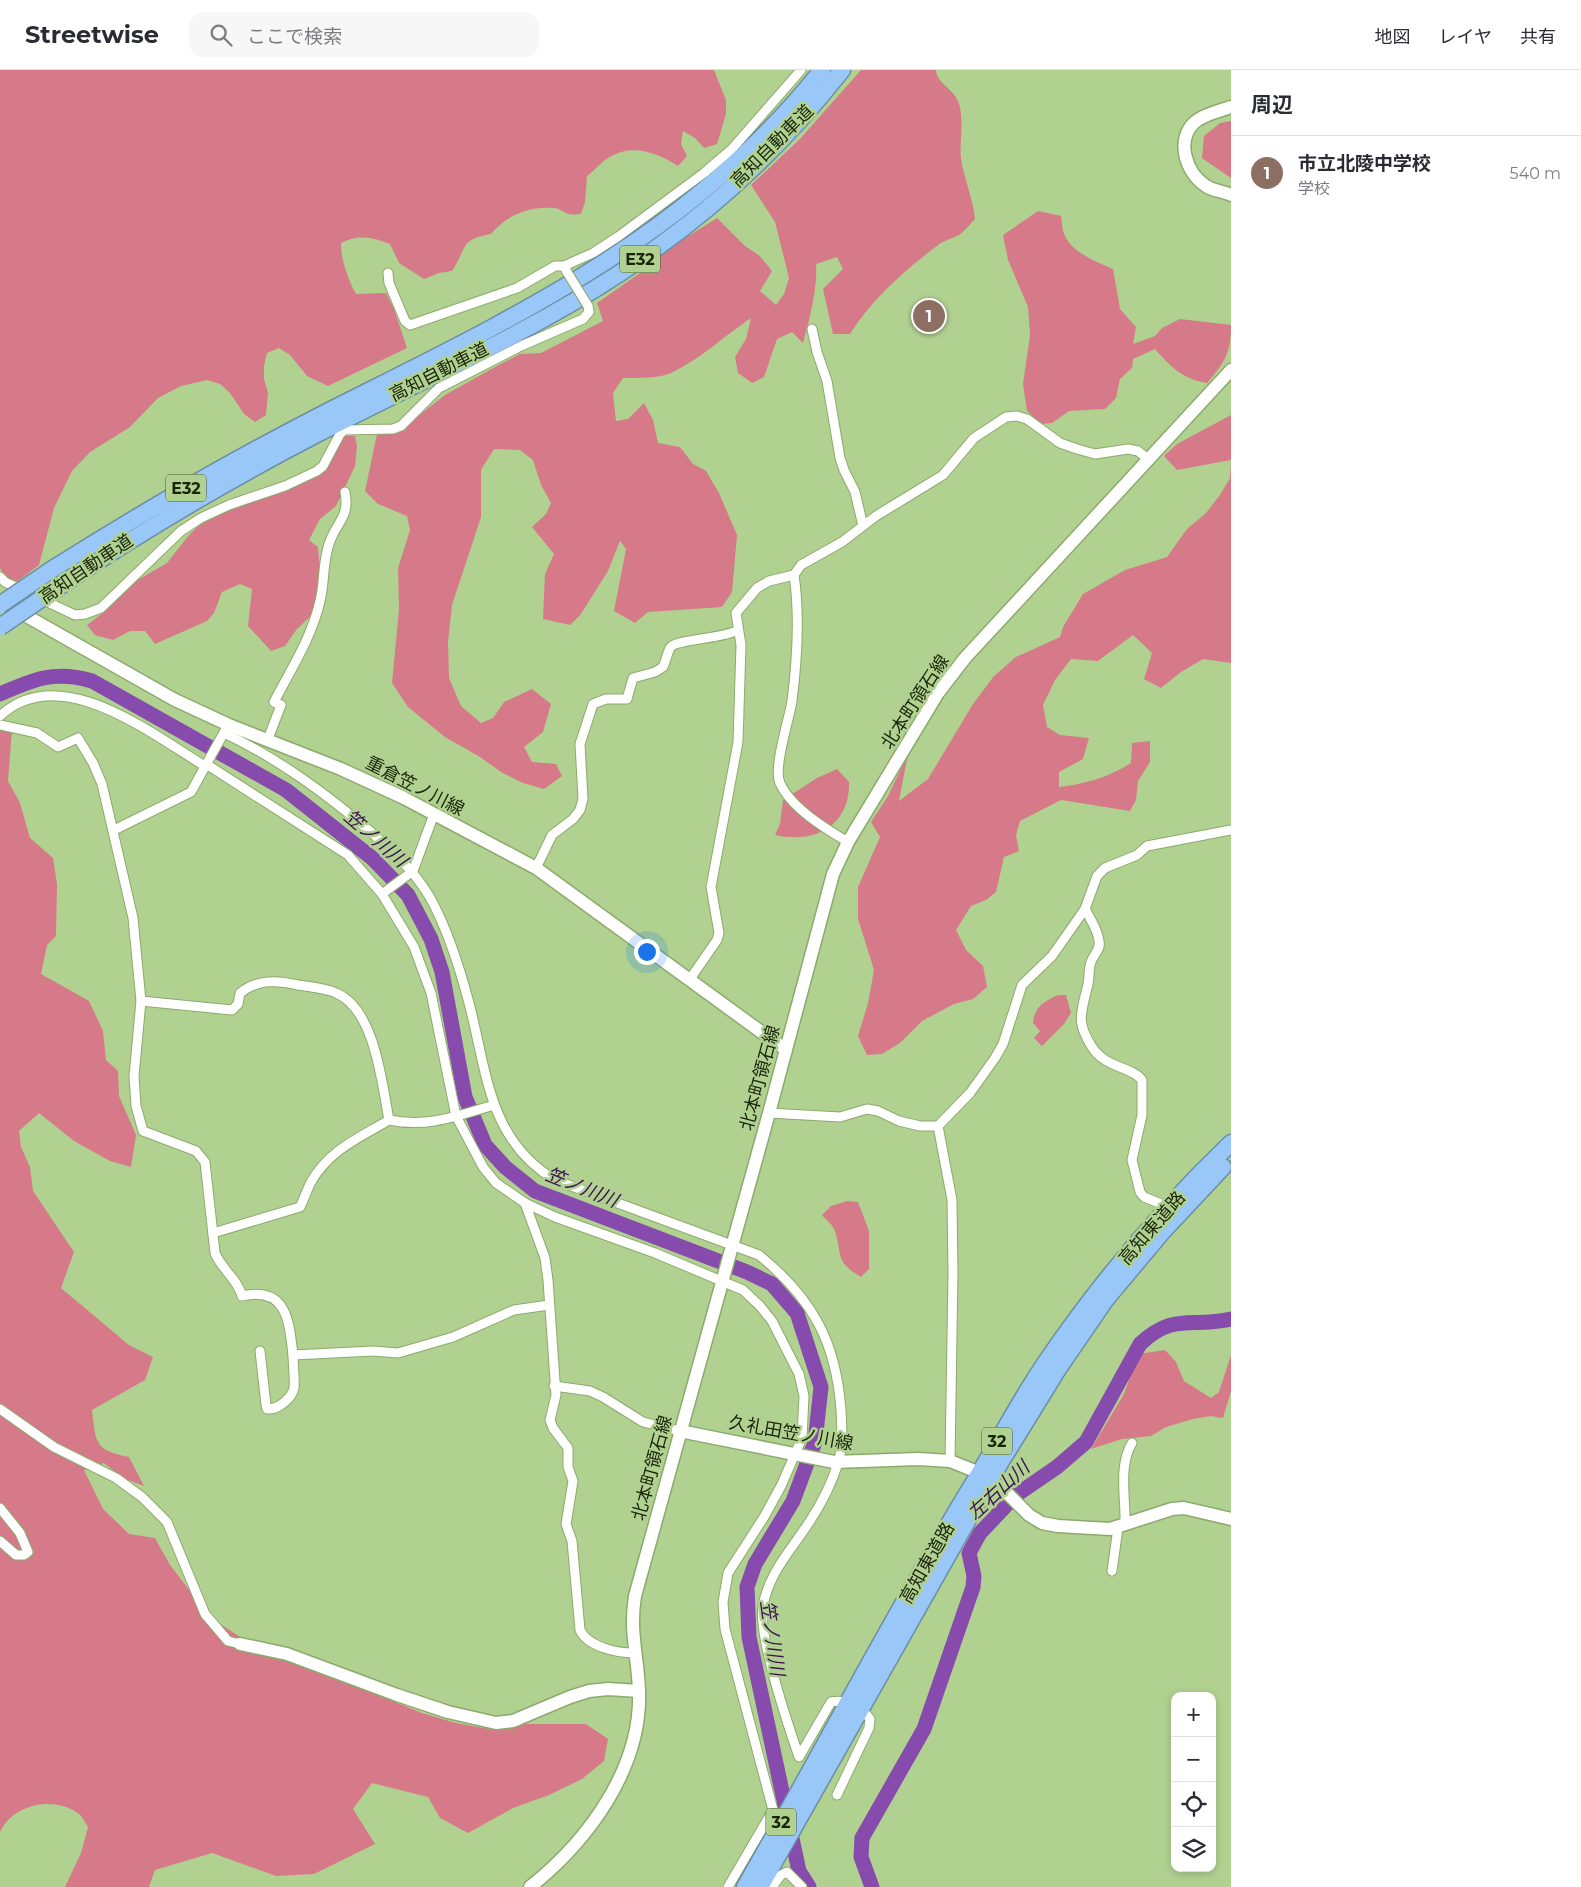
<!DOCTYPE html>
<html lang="ja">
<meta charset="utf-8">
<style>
body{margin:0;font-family:Montserrat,"Noto Sans JP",sans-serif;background:#f7f7f7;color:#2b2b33}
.controls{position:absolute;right:15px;bottom:15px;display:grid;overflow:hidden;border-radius:10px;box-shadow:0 2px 8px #0003}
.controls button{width:45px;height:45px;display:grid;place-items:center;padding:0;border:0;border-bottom:1px solid #e1e1e2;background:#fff;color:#2b2b33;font:25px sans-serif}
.you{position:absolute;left:646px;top:881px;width:18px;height:18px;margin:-12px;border:4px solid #fff;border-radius:50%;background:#1a73e8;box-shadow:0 0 0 8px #1a73e833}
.badge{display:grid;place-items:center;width:32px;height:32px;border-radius:50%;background:#2563eb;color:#fff;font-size:16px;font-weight:700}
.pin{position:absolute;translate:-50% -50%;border:2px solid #fff;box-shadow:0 1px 5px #0006}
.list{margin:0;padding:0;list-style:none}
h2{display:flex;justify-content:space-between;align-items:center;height:65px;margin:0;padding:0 20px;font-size:21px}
h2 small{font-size:16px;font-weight:400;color:#7c7c81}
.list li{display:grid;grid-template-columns:32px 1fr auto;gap:15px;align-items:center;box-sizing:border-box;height:75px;padding:0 20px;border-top:1px solid #e1e1e2}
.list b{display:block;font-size:19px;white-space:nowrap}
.list p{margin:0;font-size:16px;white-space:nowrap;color:#7c7c81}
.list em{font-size:16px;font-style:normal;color:#7c7c81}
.icon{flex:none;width:28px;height:28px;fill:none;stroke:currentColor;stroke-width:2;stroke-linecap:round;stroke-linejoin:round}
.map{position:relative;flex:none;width:1231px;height:1817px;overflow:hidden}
header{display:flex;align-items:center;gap:30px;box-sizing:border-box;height:70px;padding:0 25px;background:#fff;border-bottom:1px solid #e1e1e2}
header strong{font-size:24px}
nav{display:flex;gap:28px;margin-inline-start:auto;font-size:18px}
.search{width:350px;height:45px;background:#f7f7f7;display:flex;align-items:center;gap:12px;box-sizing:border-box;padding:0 18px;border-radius:15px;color:#7c7c81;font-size:19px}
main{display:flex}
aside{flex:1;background:#fff}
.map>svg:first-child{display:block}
</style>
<header>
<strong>Streetwise</strong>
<div class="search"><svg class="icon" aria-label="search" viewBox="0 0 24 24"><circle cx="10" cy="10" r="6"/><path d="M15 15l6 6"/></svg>ここで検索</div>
<nav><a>地図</a><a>レイヤ</a><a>共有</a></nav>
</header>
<main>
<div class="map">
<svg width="1231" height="1817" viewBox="0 0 1231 1817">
<rect width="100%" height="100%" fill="#b1d191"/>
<!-- green -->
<g fill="#d67a8a">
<path d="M0,0H714L726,30V44L717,74L704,78L695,68L683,61L681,74L687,86L678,96C656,82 632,73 608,88C601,92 594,101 587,106L585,132L581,144C577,144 572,145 569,144C564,143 560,138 554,138C529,136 507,145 491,164C459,170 468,177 452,201L439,203L424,209L399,193L390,174C373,167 358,164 341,173C341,191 348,209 356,224L386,223L394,239L407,278L328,316L307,306L290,285L279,278L267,283L264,296V309L268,323L266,345L255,352L244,344L230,323L220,314L207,310L181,316L158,328L130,357L90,382L72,401L54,438L39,495L18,511L5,508L0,498Z"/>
<path d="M861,0H936C936,12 953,19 958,31C965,48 959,70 961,89C964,109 973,128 975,149C970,154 965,161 959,165C952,169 944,170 938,175C904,201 873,228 850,264H833L823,219L843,199L837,187L816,194C818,216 809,252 803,273L792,262L777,269L764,307L752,313L738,303L735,287L746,269L751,248C725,265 702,288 673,302C659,309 639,308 623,308L613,323L616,351L628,349L644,333L653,350L658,373L680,377L693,394L706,401L719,423L737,465L732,522L722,537L648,542L635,553L614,541L626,479L620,471L608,501L581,544L570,555L543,549L545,504L554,484L532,457L546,444L551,433L541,415L533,390L520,380L494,379L481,400V447L452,535L448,572L449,608L461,636L481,653L493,648L504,632L532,619L551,634L543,662L524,677L532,692L556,694L562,706L544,719L523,713L501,702L480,687L445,667L408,637L392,613L399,539L398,498L410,460L407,446L378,434L365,421L377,364L399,361L445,325L495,297L520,284L541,283L603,251L597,233L640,203L649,193L674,175L717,148L745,176L760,186L772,201L760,221L776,235L784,224L789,208L775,152L751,115L800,69Z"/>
<path d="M1231,51V108L1202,88L1204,66L1220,53Z"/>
<path d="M1038,141L1061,146C1062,152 1062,160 1065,166C1073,183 1097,192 1113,199L1120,239L1136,257L1133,274L1155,266L1162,258L1180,249L1231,255C1231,283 1225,292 1207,313C1181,308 1172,298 1155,279L1133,289L1132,298L1120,309L1116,328L1105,339L1069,341L1052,353L1041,354L1027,341L1023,314L1030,265L1028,237L1008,190L1003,165Z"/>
<path d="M1231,345V390L1177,400L1164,386L1177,374Z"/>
<path d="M345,366H355L357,376L355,396L336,436L320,449L309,470L318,477L321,518L317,540L297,559L285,576L271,581L248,556L252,519L240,514L222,522L214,543L207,551L155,574L145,561H130L113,570L95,565L87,555L104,542L124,518L167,493L189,465L206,449L227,437L324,402Z"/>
<path d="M1231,391V593L1203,589L1181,602L1161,618L1144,609L1152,583L1133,565L1098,591L1071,589L1055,610L1043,635L1047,657L1060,665L1089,668L1083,689L1059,702V717C1085,714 1109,707 1131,693L1132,673L1150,671V692L1138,711L1136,730L1130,741L1061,730L1020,751L1016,765L1019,781L1004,787L996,822L986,830L971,836L956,860L966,880L983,896L987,917L973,929L954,934L922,951L900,973L882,984L867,985L858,966L868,933L874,900L858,849V817L880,767L871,752L888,726L908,684L899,731L928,709L973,634L994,606L1016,587L1060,567L1063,557L1083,524L1125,500L1167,487L1187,459L1206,443L1220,425L1230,408Z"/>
<path d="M0,649L12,659L8,711L20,733L30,768L53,788L57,814L56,866L47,875L41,904L89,931L103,961L106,990L118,1001L119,1026L136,1065L131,1097L110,1091L74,1071L39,1043L19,1061L21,1077L30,1097L33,1121L74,1182L61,1218L129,1275L153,1287L145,1310L92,1340C96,1373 94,1380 129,1387L144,1416L123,1408L104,1393L84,1400L103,1439L129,1464L155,1468L170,1495L197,1530L219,1553L249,1573L422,1643L456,1653L495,1660L524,1654H586L608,1669L604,1691L582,1709L549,1725L513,1738L468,1763L440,1748L428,1727L372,1713L353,1739L375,1774L314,1804L276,1806L212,1783L155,1800L149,1817H65L81,1783L88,1757C85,1753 83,1747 79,1744C54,1725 13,1734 0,1762Z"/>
<path d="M837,699L849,712C850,756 815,774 775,765L780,754L783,730L817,708Z"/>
<path d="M1058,925H1066L1071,943L1064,954L1042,976L1034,968L1040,961L1033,953C1035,936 1043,932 1058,925Z"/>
<path d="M847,1131L858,1132L869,1161V1199L861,1207C834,1191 843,1186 835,1161C833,1155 826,1150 822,1145L831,1136Z"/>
<path d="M1165,1280L1176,1292L1184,1311L1211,1328L1219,1322L1231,1285V1321L1223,1348L1211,1346L1193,1349L1166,1357L1151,1366L1122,1369L1091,1379L1124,1324L1138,1284Z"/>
</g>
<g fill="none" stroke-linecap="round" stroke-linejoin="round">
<!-- river -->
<g stroke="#864bad" stroke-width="15">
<path d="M0,624C34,609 55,600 92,611L286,720L372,788L408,825L431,869L442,902L465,1027L485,1075L505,1097L535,1121L747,1202L772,1214L797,1243L821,1317L815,1372L793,1431L755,1494L747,1517L749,1567L799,1801L809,1817"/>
<path d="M872,1817L861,1787L862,1768L924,1659L973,1517L974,1506L969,1483L980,1463L1016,1425L1057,1397L1086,1372L1140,1274C1174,1242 1191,1258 1231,1249"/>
</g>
<defs>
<g id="street">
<path d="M567,202L564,196L593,183L619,166L704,103L732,79L801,0"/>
<path d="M388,203L389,213L405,251L410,255L517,218L555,196H564"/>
<path d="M812,259L817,282L827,311L840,388L844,400L855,422L863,456"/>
<path d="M0,507L5,512L75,545L85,544L101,538L181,461L201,448L229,435L285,416L317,401L323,396L340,364L344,360L393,359L401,356L439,318L521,276L583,249L589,242L588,236"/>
<path d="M0,646C60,590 151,664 205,696"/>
<path d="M0,655L37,663L58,677L78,668L93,693L102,714L133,848L141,931L134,1006L136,1036L143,1061L196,1081L205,1092L215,1183C222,1200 237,1208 242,1226C287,1216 289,1251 293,1285L373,1281L398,1283L453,1267L514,1240L549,1235"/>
<path d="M224,663C279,689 325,723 371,762C395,784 418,804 433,833C449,864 460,899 469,933C487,1001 488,1070 555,1110L759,1185C813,1229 836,1272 841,1340C842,1357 843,1378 838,1393C832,1413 821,1434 810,1451C792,1479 769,1502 763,1536C758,1567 788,1655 799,1687L831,1632C848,1629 860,1636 870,1649L869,1658L837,1725"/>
<path d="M268,669L281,635L274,632C291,599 312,567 320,531C325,512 322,495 329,474C336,452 350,448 345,422"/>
<path d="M206,694L348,785L382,824L414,877L431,923L456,1046L483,1097L496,1113L525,1133L555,1147L655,1183L743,1220L760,1236L772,1251L799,1304L804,1326L802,1368L781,1416L764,1447L728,1503L723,1532L725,1559L773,1740L728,1817"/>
<path d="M114,760L191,722L227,657"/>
<path d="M848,772C826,759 791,738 780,713C773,698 789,650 792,631C797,591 800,545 794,505L801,495L842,472L876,446L943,405L974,368L1006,347L1017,346L1027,349L1060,373L1077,379L1095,384L1128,379L1138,381L1148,389"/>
<path d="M536,798L552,765L573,749L580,740L583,729L580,674L593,634L606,629H627L633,608L655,602L663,597C666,591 667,584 670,578C675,569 723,569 738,560"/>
<path d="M382,824L413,801L434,744"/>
<path d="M1085,839C1090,848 1098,860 1099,871C1101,879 1094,884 1091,892C1088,900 1090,910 1087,918C1081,944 1076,952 1092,977C1105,998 1133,997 1142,1010V1045L1132,1090L1140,1122L1144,1127L1169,1137"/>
<path d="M690,909L717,870L719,863L711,817L738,672L741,575L736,543L757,518L769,511L794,505"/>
<path d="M141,931L232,940L238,934L240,923C258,909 277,910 298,915C310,917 325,918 336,923C375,939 382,1014 389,1050"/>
<path d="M769,1043L840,1047L867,1039L878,1041L899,1051L920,1056H938L970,1023L995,988L1003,974L1022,915L1052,886L1085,839L1097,806L1105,798L1137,785L1147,776L1231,760"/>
<path d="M938,1056L952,1130L953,1203L950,1391"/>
<path d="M525,1133L545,1188L548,1210L556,1325L550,1350L553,1358L568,1378V1397L573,1411L566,1454L572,1471L580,1560C588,1577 617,1583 634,1583"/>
<path d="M213,1163L300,1137C304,1129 307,1120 311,1112C329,1080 359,1068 389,1050C427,1058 457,1046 494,1035"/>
<path d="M260,1281L266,1335L267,1339C278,1340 292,1328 294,1318C295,1313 293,1292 293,1285"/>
<path d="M554,1316L590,1321L603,1327L643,1352L680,1361"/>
<path d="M0,1339L54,1377L116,1408L142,1427L167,1452L205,1544L228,1571L240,1574"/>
<path d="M0,1438L20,1463L28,1482L24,1485H16L0,1471"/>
<path d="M1125,1455C1126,1429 1118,1396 1132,1373"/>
<path d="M1112,1501L1118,1458"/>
<path d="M772,1817L781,1805L787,1802L802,1817"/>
</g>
<g id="secondary">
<path d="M1231,37C1220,41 1204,44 1195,52C1175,70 1186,103 1206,116C1213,121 1223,121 1231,125"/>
<path d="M0,531L175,630L229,655L341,699L404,728L536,798L786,980"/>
<path d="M680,1361L834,1392L918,1389L950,1391L980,1403L1005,1421L1029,1445L1042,1453L1058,1456L1110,1459L1172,1439L1184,1438L1231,1449"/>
<path d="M240,1574L287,1584L397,1625L448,1642L496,1653L513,1651L570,1627L589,1621L608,1619L639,1621"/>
<path d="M530,1817C588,1771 642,1698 639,1621C638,1586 629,1562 635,1526L769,1043L833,804L848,772L938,623L965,588L1231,300"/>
</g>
<g id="highway">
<path d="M51,500C140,444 231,391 325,343C511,249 689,168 822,0"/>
<path d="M63,514C144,460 228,410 315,365C417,312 524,266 620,203C704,148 780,79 842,0"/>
<path d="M745,1817C821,1685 891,1549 970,1419C996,1377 1018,1333 1046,1292C1100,1213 1162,1139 1231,1073"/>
<path d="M760,1817L1000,1393L1058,1299L1106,1229L1163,1161L1223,1097"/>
</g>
</defs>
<!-- street casing -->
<use href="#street" stroke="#8caa6c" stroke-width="11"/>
<!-- secondary casing -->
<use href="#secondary" stroke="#8caa6c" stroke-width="15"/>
<!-- highway casing -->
<use href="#highway" stroke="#6c8ea5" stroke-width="19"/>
<!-- street -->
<use href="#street" stroke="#fff" stroke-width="9"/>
<!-- secondary -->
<use href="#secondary" stroke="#fff" stroke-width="12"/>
<!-- highway -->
<use href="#highway" stroke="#98c7f8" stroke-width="16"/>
<defs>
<path id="street-bridge" d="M567,202L588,236"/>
<g id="highway-bridge">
<path d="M0,535L51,500"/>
<path d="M0,557L63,514"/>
</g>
</defs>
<!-- street-bridge casing -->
<use href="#street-bridge" stroke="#8caa6c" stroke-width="11" stroke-linecap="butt"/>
<!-- highway-bridge casing -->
<use href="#highway-bridge" stroke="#6c8ea5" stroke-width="19" stroke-linecap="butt"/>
<!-- street-bridge -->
<use href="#street-bridge" stroke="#fff" stroke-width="9"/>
<!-- highway-bridge -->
<use href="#highway-bridge" stroke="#98c7f8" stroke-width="16"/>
</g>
<g text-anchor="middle" stroke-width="5" stroke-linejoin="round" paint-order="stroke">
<!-- shield labels -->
<g fill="#b1d191" stroke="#475934" stroke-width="1">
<rect x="620" y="175.5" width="40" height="27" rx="4"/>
<rect x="166" y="404.5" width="40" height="27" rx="4"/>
<rect x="982" y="1357.5" width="30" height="27" rx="4"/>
<rect x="766" y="1738.5" width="30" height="27" rx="4"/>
</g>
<g font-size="16" font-weight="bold" fill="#1a250c">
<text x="640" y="195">E32</text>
<text x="186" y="424">E32</text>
<text x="997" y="1377">32</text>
<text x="781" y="1758">32</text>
</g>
<!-- street labels -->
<g font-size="18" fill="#1a250c" stroke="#b1d191">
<text transform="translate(772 76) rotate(-45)" y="6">高知自動車道</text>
<text transform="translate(439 302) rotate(-27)" y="6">高知自動車道</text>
<text transform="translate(86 499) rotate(-34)" y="6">高知自動車道</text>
<text transform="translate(915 632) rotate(-57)" y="6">北本町領石線</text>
<text transform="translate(415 716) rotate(27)" y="6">重倉笠ノ川線</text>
<text transform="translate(760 1008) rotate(-75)" y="6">北本町領石線</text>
<text transform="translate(1152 1158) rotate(-49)" y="6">高知東道路</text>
<text transform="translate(791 1363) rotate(10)" y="6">久礼田笠ノ川線</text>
<text transform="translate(652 1398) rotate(-75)" y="6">北本町領石線</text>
<text transform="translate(927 1493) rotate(-60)" y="6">高知東道路</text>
</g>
<!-- water labels -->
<g font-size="19" font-style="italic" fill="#3a1352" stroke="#b1d191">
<text transform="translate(376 768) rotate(41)" y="7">笠ノ川川</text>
<text transform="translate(582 1117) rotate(22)" y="7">笠ノ川川</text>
<text transform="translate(998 1420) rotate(-43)" y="7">左右山川</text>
<text transform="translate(773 1568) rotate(82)" y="7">笠ノ川川</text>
</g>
</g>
</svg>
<div class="controls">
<button>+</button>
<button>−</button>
<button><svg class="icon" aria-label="locate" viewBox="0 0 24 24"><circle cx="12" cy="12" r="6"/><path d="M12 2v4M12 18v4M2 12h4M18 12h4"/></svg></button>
<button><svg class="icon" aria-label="layers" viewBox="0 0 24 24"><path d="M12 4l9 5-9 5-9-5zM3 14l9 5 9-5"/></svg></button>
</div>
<div class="you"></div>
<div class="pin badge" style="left:929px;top:246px;background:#8d6e63">1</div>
</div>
<aside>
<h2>周辺<small></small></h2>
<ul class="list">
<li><span class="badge" style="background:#8d6e63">1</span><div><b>市立北陵中学校</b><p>学校</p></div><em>540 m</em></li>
</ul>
</aside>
</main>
